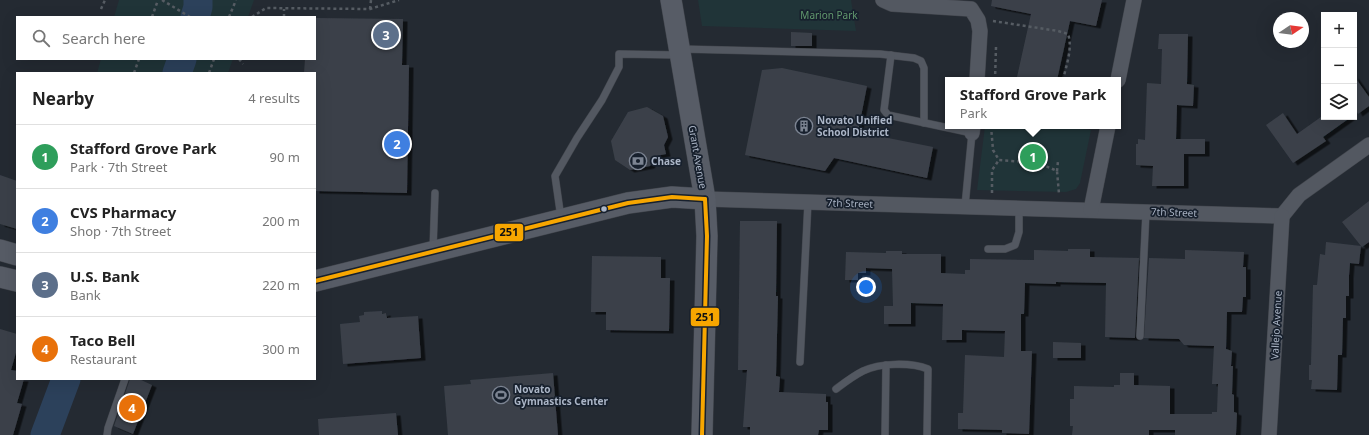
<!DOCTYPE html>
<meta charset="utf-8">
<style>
body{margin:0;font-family:"Noto Sans",sans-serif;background:#f2f2f2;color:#222}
.controls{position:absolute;right:12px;top:12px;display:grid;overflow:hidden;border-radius:0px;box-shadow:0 4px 16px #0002}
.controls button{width:36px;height:36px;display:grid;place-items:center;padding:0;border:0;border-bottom:1px solid #e0e0e0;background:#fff;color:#222;font:20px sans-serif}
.compass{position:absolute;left:1273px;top:12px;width:36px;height:36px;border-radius:50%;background:#fff;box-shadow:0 4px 16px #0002;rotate:77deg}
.you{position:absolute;left:866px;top:287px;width:14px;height:14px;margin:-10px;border:3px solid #fff;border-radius:50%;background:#1a73e8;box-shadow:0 0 0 6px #1a73e833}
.badge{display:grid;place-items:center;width:26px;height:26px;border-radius:50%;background:#7c8492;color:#fff;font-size:13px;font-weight:700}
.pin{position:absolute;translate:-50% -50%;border:2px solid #fff;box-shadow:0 1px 4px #0006}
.popup{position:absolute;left:945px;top:77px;width:176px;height:52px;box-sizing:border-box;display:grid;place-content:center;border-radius:0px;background:#fff;filter:drop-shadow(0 1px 3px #0005);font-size:13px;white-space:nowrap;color:#767676}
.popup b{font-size:15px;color:#222}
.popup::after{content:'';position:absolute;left:50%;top:100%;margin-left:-8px;border:8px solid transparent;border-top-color:#fff}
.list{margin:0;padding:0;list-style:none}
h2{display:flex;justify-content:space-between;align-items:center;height:52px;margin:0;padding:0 16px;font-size:17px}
h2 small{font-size:13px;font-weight:400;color:#767676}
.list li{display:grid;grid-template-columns:26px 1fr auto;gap:12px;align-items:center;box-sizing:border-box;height:64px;padding:0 16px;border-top:1px solid #e0e0e0}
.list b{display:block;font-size:15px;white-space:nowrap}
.list p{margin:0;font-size:13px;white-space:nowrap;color:#767676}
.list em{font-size:13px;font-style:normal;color:#767676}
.icon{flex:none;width:22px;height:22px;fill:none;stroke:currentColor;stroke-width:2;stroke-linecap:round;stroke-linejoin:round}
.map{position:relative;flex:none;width:1369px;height:435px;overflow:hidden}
.search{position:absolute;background:#fff;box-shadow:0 4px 16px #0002;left:16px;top:16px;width:300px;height:44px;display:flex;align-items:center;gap:10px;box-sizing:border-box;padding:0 14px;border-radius:0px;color:#767676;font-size:15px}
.panel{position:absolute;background:#fff;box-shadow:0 4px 16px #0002;left:16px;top:72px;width:300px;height:308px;border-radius:0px}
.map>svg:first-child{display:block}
</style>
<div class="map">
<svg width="1369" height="435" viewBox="0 0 1369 435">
<defs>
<filter id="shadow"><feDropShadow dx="4.5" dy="2.5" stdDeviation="0" flood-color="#0009"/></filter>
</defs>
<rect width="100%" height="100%" fill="#242a32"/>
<!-- green -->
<g fill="#203438">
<path d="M119,0H254L248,17H114Z"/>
<path d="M698,0H851L856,31L702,26Z"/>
<path d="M101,59H233L228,73H97Z"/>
<path d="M985,126H1061L1091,130L1080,183L1076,189L1066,192L977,190Z"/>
</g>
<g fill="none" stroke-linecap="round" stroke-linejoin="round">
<!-- river -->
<g stroke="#2c415b" stroke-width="29">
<path d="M195,17L198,7V0"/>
<path d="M177,73L182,59"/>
<path d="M45,435L66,379"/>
</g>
</g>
<!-- building -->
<g fill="#3b4049" filter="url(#shadow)">
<path d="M992,0H1102L1096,26L1070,21L1057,80H1018V77H1017L1031,14L991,6Z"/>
<path d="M315,18L403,19L402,65H409L407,193L315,191V73H304L305,59H315Z"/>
<path d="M791,32L812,33V46H791Z"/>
<path d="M1159,34H1188L1187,84L1194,85L1193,106L1177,105L1176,139H1205V154H1184V186H1152L1153,166L1136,165V144H1138V139L1145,140L1147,83L1161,84L1162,49H1158Z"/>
<path d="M782,68L867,86L858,132L933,147L927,178L834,158L825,171L745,155L762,70Z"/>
<path d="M1354,76L1369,97V106L1358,114L1354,106Z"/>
<path d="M647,107L663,116L668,137L664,145L666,154L656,156L650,166L630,170L615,160L611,141L628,112Z"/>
<path d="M1283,113L1297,134L1321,117H1351L1323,137L1326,141L1293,163L1266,125Z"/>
<path d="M0,175L17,181V229L0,224Z"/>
<path d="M1369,201V242L1362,247L1361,246L1359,264L1350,263L1349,276V296H1346V318H1343L1342,355H1338L1337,390L1311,389L1312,380H1309V365H1311L1313,285H1317L1320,254L1325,255L1326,242L1361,246L1342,222Z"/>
<path d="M740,221H777L776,296H778L776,376L780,377L779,392L826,394V402H828V430H819L818,435H750V427H743L747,370H738Z"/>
<path d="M1068,249H1090V257L1139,258L1135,338L1105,337L1106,283L1056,282V284L1025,283L1024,314H1021V351H1032L1029,434L1002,433V430L958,429V413H963L965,355L1004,357L1005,331L962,330V340H942L943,304L911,303V324H884V306H893L892,269L866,268V273H858V280H845L846,252L886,253V251H902V254H941V273L965,274V270H970V259L1034,260V250L1068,251Z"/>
<path d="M1185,250L1244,252L1243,267H1246V297H1243L1242,312H1227L1226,349L1232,351L1231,366H1233L1232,394L1234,395V412L1237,413L1236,434V435H1175V430H1149V435H1072L1073,426H1070V399H1074V386L1114,387V385H1120V373H1134V385L1170,386V414H1212V412H1217L1218,384H1212L1214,346L1184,345L1179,339L1144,338L1149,258L1185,259Z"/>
<path d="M592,256L661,257V278H670L669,331L606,330V312H591Z"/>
<path d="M382,311V314L386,313L387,318L418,316L421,358L343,364L340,324L360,322L359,316L364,315V312Z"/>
<path d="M0,329L17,334V349L11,370L17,371V379H24L17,403L22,404L13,435H0Z"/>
<path d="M1053,342L1081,343V358H1053Z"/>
<path d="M553,373L558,435H448L444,386L471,384L470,380Z"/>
<path d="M130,379H139L152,385L133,434L114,426Z"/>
<path d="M396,413L398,435H319L318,419Z"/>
</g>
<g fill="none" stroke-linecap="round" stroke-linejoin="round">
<defs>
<g id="lane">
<path d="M681,49L880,54L914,58L921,61L924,68V123"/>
<path d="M891,55L884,110L888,115L972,133L965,206"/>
<path d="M561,218L555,176L577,138L602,100L619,67V54L679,55"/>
<path d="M988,249H1005L1015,245L1019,232V208"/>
<path d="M433,250L435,193"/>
<path d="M1140,336L1146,212"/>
<path d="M800,362L808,202"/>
<path d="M836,389C844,383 853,376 863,371C880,363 910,362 928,369L927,435"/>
<path d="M107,435L108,428L125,379"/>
<path d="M885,435L886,365"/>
</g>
<g id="street">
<path d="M883,0L892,4L971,9L978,20L980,31L977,80"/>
<path d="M1118,80L1134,0"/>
<path d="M972,133L973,126"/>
<path d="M705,199L1282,216L1299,195L1369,145"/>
<path d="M1091,210L1108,126"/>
<path d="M1269,435L1282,216"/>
</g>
<g id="secondary">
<path d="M671,0L705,199L707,236L702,435"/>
<path d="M0,250L17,255"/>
<path d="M0,277L17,281"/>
<path d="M315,281L628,203L672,197L705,199"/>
</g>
</defs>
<!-- lane casing -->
<use href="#lane" stroke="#40444b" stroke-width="8"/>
<!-- street casing -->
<use href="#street" stroke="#40444b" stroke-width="16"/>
<!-- secondary casing -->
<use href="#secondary" stroke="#40444b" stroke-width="22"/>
<!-- path -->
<g stroke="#565c63" stroke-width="2.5" stroke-dasharray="3 3" stroke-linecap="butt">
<path d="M162,0L190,17"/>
<path d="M101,9L105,0"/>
<path d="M370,9L371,0"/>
<path d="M152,17L158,0"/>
<path d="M229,17L236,0"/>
<path d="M252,17L266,8L370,9L399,0"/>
<path d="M284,17V9"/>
<path d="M993,21L1058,31L1068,34C1073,48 1066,66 1063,80"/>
<path d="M239,59L243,64"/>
<path d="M134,73L139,59"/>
<path d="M209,73L214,59"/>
<path d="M995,80L996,47"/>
<path d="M991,126L993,150L999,160L1039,163L1057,171L1059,194"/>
<path d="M1057,171L1058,161"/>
<path d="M992,193V170L999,160"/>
</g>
<!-- lane -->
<use href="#lane" stroke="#535861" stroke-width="7"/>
<!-- street -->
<use href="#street" stroke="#535861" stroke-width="15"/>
<!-- secondary -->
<use href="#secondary" stroke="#575c66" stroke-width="21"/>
<defs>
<g id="bus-1">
<path d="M315,281L628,203L672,197L705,199"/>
<path d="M702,435L707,236L705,199"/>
</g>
</defs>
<!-- bus-1 casing -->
<use href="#bus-1" stroke="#17202d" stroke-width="7"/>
<!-- bus-1 -->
<use href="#bus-1" stroke="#f7a600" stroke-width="4"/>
</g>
<!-- icons -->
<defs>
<symbol id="building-ring" viewBox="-11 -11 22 22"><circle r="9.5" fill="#17202d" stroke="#7c8492" stroke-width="1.5"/><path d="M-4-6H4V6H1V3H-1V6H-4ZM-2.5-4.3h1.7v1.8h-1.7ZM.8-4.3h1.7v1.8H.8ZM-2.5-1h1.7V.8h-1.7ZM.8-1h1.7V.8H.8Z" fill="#7c8492"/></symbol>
<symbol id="bank-ring" viewBox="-11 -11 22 22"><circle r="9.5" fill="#17202d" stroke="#7c8492" stroke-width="1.5"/><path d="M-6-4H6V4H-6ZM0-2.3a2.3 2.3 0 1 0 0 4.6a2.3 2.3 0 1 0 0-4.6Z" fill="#7c8492"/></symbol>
<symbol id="stadium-ring" viewBox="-11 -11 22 22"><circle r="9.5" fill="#17202d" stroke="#7c8492" stroke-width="1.5"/><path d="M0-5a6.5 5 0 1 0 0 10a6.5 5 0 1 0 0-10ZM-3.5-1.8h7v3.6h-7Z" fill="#7c8492"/></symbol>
</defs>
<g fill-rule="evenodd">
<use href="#building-ring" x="794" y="116" width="20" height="20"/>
<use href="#bank-ring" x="628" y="151" width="20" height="20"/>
<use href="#stadium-ring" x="491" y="385" width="20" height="20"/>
</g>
<!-- markers -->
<circle fill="#abb5c6" stroke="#17202d" stroke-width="1.5" cx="604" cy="209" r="3.5"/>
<g text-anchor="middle" stroke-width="3.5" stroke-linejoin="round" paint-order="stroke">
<!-- park labels -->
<g font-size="10" fill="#61986d" stroke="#17202d">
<text x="829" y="19">Marion Park</text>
</g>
<!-- poi labels -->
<g font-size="10" font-weight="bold" fill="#abb5c6" stroke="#17202d" text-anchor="start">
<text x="817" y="124">Novato Unified<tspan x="817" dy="12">School District</tspan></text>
<text x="651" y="165">Chase</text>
<text x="514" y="393">Novato<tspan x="514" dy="12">Gymnastics Center</tspan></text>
</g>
<!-- street labels -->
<g font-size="10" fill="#abb5c6" stroke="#17202d">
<text transform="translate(698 157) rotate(80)" y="4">Grant Avenue</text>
<text transform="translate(850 203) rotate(2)" y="4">7th Street</text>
<text transform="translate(1174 212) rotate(2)" y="4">7th Street</text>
<text transform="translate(1276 325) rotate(-87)" y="4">Vallejo Avenue</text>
</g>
</g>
<g stroke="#17202d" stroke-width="1.5">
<rect x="494" y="223" width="30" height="19" rx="4" fill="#f7a600"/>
<rect x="690" y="307" width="30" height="20" rx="4" fill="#f7a600"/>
</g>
<g font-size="11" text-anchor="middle" font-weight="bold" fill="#111">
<text x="509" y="236">251</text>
<text x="705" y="321">251</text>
</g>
</svg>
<div class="controls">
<button>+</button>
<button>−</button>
<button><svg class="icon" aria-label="layers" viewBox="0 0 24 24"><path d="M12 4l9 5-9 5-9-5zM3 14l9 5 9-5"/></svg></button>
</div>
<svg class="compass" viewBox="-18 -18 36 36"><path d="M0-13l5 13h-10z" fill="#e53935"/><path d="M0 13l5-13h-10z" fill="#767676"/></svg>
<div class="you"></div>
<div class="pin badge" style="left:1033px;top:157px;background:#2e9e5b">1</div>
<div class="popup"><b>Stafford Grove Park</b>Park</div>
<div class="pin badge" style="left:397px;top:144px;background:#3f7fe0">2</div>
<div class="pin badge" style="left:386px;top:35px;background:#5c6f8a">3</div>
<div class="pin badge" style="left:132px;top:408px;background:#e8710a">4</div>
<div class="search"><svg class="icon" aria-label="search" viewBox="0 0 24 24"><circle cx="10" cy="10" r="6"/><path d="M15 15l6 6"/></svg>Search here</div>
<section class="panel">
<h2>Nearby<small>4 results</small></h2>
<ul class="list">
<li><span class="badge" style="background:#2e9e5b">1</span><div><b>Stafford Grove Park</b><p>Park · 7th Street</p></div><em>90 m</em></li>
<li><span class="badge" style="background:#3f7fe0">2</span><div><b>CVS Pharmacy</b><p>Shop · 7th Street</p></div><em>200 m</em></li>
<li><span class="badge" style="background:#5c6f8a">3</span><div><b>U.S. Bank</b><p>Bank</p></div><em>220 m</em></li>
<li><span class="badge" style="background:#e8710a">4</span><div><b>Taco Bell</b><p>Restaurant</p></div><em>300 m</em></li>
</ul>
</section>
</div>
